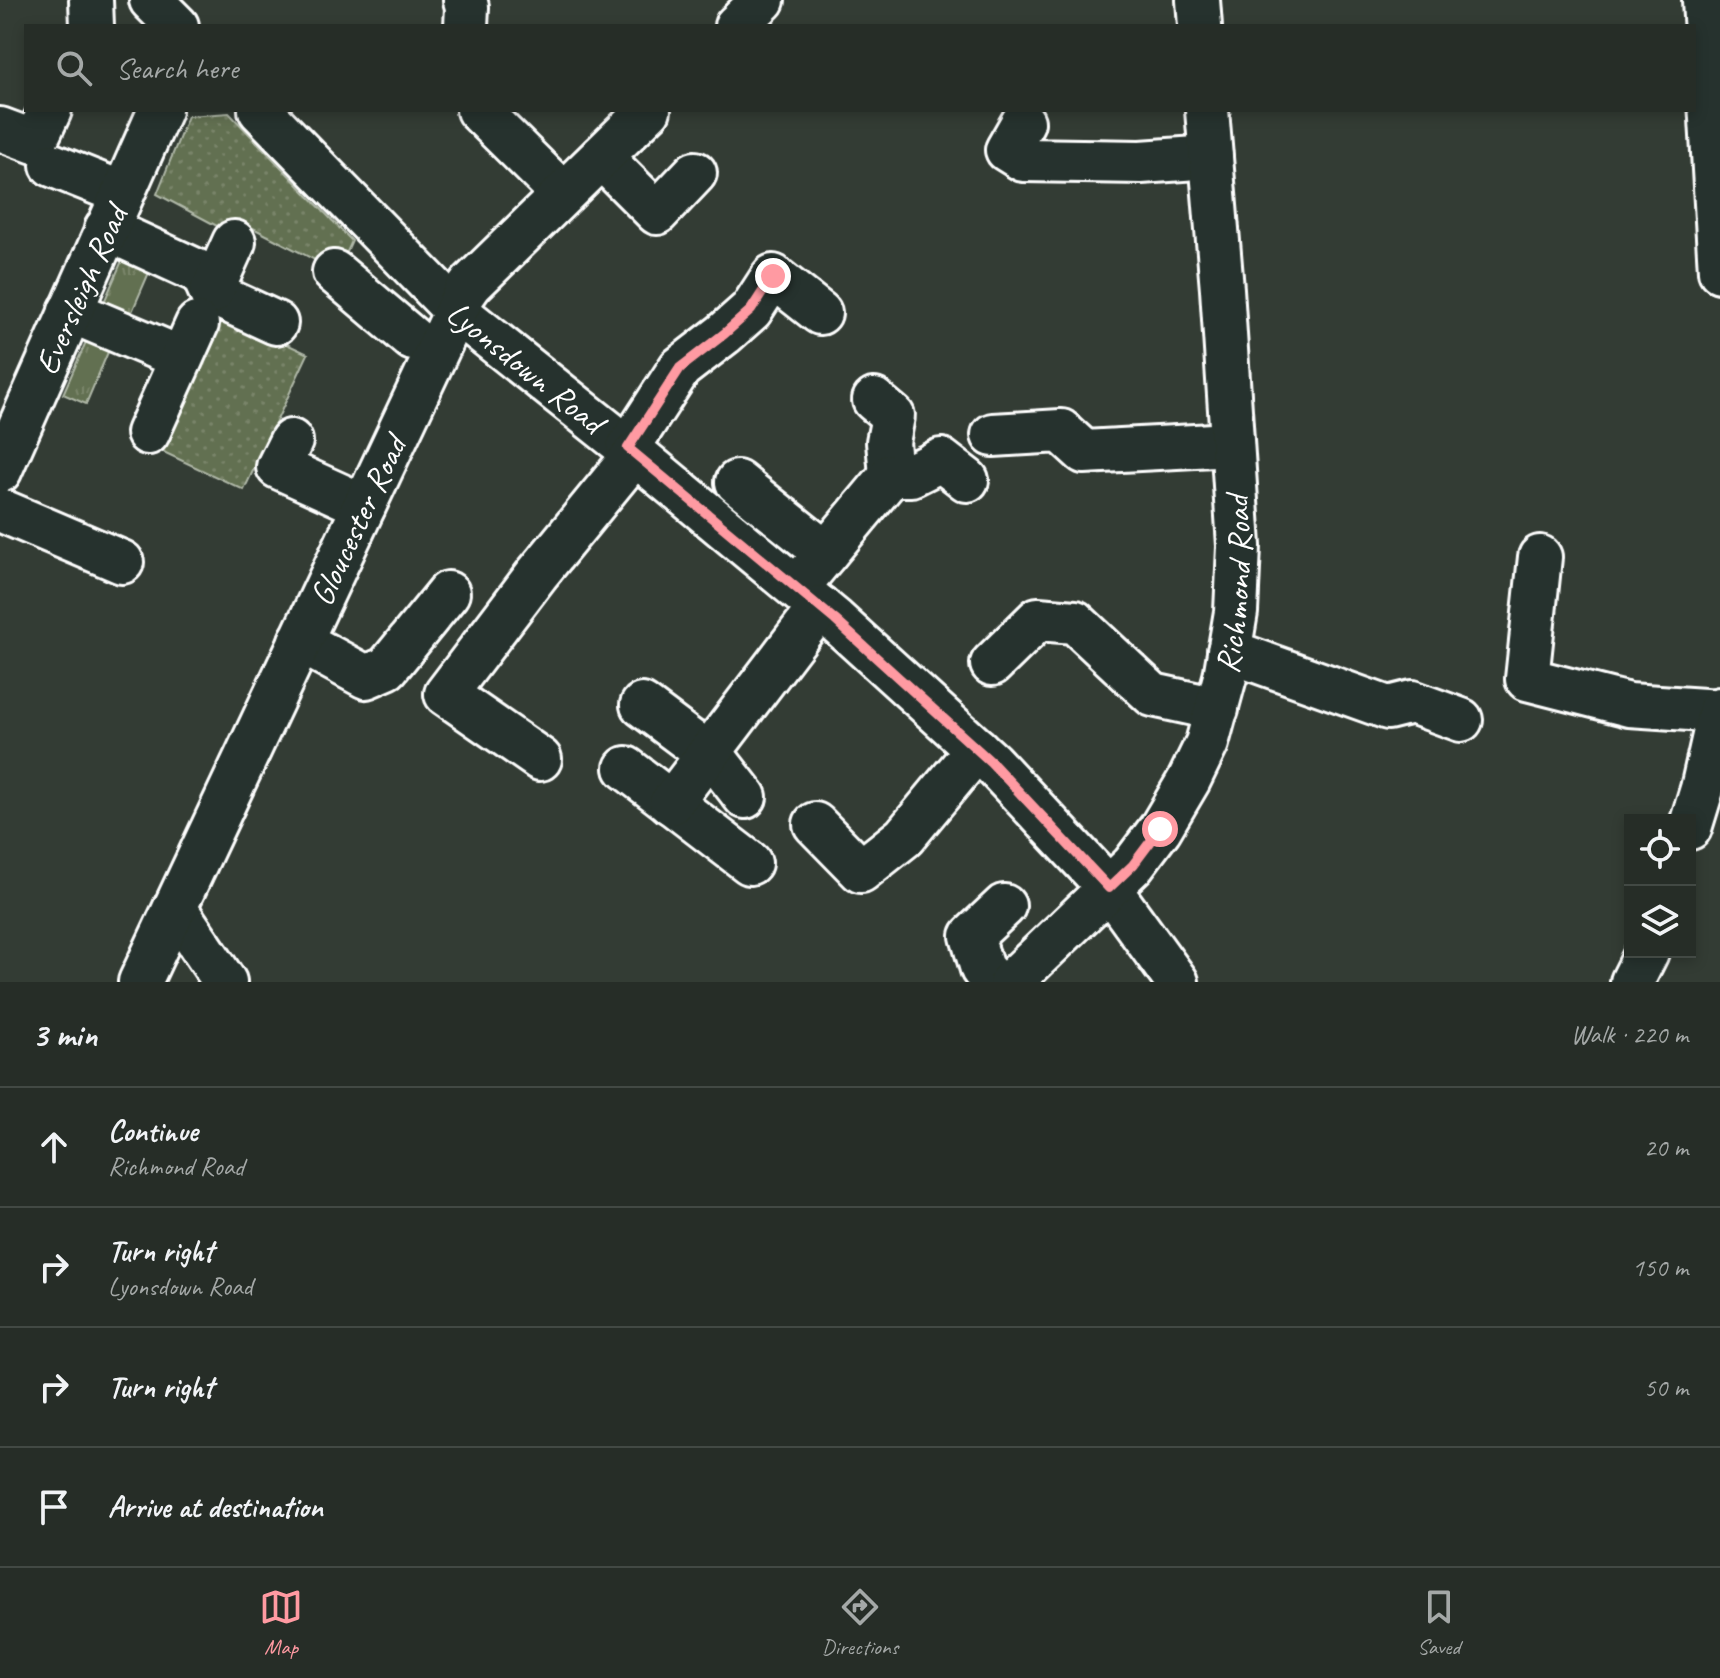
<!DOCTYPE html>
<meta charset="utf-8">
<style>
body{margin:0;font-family:Caveat,sans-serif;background:#323933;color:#f1f3f6}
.controls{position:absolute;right:24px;bottom:24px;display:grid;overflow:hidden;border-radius:0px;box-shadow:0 4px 12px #0003}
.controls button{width:72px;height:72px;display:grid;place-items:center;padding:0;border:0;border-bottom:2px solid #424944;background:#262d27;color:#f1f3f6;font:40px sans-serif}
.stop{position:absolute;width:24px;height:24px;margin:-18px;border:6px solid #ff9aa2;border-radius:50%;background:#fff}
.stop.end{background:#ff9aa2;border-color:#fff;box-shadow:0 2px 8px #0008}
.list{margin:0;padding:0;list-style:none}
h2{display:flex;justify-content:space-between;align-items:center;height:104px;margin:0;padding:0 32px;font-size:34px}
h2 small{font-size:26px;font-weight:400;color:#a4a8a7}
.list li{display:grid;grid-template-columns:52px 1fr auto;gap:24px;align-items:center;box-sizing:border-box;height:120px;padding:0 32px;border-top:2px solid #424944}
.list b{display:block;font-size:30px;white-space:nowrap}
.list p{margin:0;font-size:26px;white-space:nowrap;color:#a4a8a7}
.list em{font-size:26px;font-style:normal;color:#a4a8a7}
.icon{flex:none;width:44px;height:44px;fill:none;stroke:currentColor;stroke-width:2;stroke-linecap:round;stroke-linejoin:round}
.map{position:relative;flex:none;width:1720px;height:982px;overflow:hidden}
.search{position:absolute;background:#262d27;box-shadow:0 4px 12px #0003;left:24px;right:24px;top:24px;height:88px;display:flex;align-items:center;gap:20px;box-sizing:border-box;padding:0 28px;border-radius:0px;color:#a4a8a7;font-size:30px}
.sheet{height:584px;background:#262d27}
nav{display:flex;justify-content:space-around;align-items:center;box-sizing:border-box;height:112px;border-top:2px solid #424944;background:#262d27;font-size:22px;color:#a4a8a7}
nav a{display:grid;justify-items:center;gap:4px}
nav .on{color:#ff9aa2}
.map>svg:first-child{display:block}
</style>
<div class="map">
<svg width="1720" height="982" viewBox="0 0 1720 982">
<defs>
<pattern id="grass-tufts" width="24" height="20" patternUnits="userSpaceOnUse" patternTransform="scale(2)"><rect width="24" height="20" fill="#627051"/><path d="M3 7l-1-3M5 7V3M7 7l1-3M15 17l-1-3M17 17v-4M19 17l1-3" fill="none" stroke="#7a856b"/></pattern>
<pattern id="garden-dots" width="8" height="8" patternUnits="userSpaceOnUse" patternTransform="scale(2)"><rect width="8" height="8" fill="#627051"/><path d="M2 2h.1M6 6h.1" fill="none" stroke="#7a856b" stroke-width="1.8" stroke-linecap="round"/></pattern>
</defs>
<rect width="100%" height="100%" fill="#333c34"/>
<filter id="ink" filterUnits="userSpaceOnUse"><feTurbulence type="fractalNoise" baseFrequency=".0125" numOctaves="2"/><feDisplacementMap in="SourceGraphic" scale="16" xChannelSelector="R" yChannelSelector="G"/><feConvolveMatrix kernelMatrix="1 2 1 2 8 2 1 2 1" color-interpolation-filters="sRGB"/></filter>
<g filter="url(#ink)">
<!-- grass -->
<g fill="url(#grass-tufts)" stroke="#b0b8a8" stroke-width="2">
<path d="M127,249L154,261L125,328L98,316Z"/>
<path d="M92,328L114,338L86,404L63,394Z"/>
</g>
<!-- garden -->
<g fill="url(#garden-dots)" stroke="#b0b8a8" stroke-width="2">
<path d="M229,113L352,241L338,272L253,228L247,242L157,194L188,116Z"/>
<path d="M218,312L308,354L244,490L155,448Z"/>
</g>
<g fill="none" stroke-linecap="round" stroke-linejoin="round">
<defs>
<g id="minor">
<path d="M91,0L92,26"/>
<path d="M151,0L177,26"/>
<path d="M465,0L467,7L466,26"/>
<path d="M1198,0L1200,26"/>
<path d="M1704,0L1720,271"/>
<path d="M736,26L763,0"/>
<path id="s1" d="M260,110L456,311L628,448L835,620L991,762L1109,888L1177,982"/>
<path d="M478,110L562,193"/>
<path d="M1023,122L1007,150L1023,160L1141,162L1211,157"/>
<path d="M0,129L35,142L50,110"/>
<path d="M601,157L657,213L695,173"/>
<path d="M52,165L122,193"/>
<path d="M106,229L202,273L211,293L276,323"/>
<path d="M334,272L413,339"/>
<path d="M211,293L234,242"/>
<path d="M70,311L181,358"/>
<path d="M874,400L893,416L888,442L891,475"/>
<path d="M148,433L197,324"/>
<path d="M993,435L1061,431L1084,452L1232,444"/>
<path d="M291,441L278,467L364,506"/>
<path d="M628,448L680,368L724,334L751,310L773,276L820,313"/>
<path id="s2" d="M0,471L160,110"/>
<path d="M737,482L826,553"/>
<path d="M0,510L122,562"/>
<path d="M1540,557L1527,679L1629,705L1720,711"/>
<path d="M797,588L891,475H911L941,460L967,480"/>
<path d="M300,641L366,677L387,668L448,593"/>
<path d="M1229,651L1388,708L1412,702L1461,720"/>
<path d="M992,664L1038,619L1075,622L1153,695L1217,709"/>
<path d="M642,705L717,761L745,797"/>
<path d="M540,759L446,694L537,574L635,454"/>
<path d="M626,768L750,863"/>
<path d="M671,803L820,607"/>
<path d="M815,824L861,871L904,837L977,749"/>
<path d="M1690,828L1702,789L1720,709"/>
<path d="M175,908L225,982"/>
<path id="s3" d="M140,982L464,294L471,284L649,110"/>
<path d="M994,982L982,969L972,936L1004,906"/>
<path id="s4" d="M1011,982L1133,865L1160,829L1189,780L1207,743L1225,677L1236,612L1239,546L1222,289L1207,110"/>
<path d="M1632,982L1647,952"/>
</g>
</defs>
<!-- minor casing -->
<use href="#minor" stroke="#fff" stroke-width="48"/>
<!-- minor -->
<use href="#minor" stroke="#26332d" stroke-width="42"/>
</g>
</g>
<g fill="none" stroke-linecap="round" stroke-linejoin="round" filter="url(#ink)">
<!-- route -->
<path stroke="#ff9aa2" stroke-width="10" d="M773,276L751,310L724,334L680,368L628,448L835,620L991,762L1109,888L1133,865L1160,829"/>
</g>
<g text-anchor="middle" stroke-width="6" stroke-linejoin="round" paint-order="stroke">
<!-- street labels -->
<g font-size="34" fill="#fff" stroke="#26332d">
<text dy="12" stroke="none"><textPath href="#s2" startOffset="198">Eversleigh Road</textPath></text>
<text dy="12" stroke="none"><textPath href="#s1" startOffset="370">Lyonsdown Road</textPath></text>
<text dy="12" stroke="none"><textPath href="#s3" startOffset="510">Gloucester Road</textPath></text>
<text dy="12" stroke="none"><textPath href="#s4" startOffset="474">Richmond Road</textPath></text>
</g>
</g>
</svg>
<div class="controls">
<button><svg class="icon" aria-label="locate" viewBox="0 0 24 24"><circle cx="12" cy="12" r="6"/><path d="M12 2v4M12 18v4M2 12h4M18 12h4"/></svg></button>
<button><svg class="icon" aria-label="layers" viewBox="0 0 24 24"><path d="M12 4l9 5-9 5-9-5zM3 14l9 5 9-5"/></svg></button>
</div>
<div class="stop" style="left:1160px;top:829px"></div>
<div class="stop end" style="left:773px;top:276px"></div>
<div class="search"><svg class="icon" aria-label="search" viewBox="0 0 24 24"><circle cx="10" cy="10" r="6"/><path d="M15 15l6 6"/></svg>Search here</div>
</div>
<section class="sheet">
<h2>3 min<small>Walk · 220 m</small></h2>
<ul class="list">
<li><svg class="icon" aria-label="ahead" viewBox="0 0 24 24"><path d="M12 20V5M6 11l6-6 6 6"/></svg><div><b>Continue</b><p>Richmond Road</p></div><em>20 m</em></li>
<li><svg class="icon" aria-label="right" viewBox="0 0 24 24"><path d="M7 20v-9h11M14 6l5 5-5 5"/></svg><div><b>Turn right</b><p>Lyonsdown Road</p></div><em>150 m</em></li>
<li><svg class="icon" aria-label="right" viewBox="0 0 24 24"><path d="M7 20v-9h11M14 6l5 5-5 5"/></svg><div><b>Turn right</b></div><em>50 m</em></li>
<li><svg class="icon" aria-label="arrive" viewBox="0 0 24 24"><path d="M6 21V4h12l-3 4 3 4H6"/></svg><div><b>Arrive at destination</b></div></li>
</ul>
</section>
<nav>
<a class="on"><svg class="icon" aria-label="map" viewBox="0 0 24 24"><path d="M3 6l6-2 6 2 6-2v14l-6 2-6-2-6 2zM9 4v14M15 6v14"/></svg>Map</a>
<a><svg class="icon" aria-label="directions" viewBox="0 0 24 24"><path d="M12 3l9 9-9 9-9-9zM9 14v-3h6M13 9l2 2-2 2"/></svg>Directions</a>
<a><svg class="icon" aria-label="saved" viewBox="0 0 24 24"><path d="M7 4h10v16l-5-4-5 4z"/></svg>Saved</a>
</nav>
